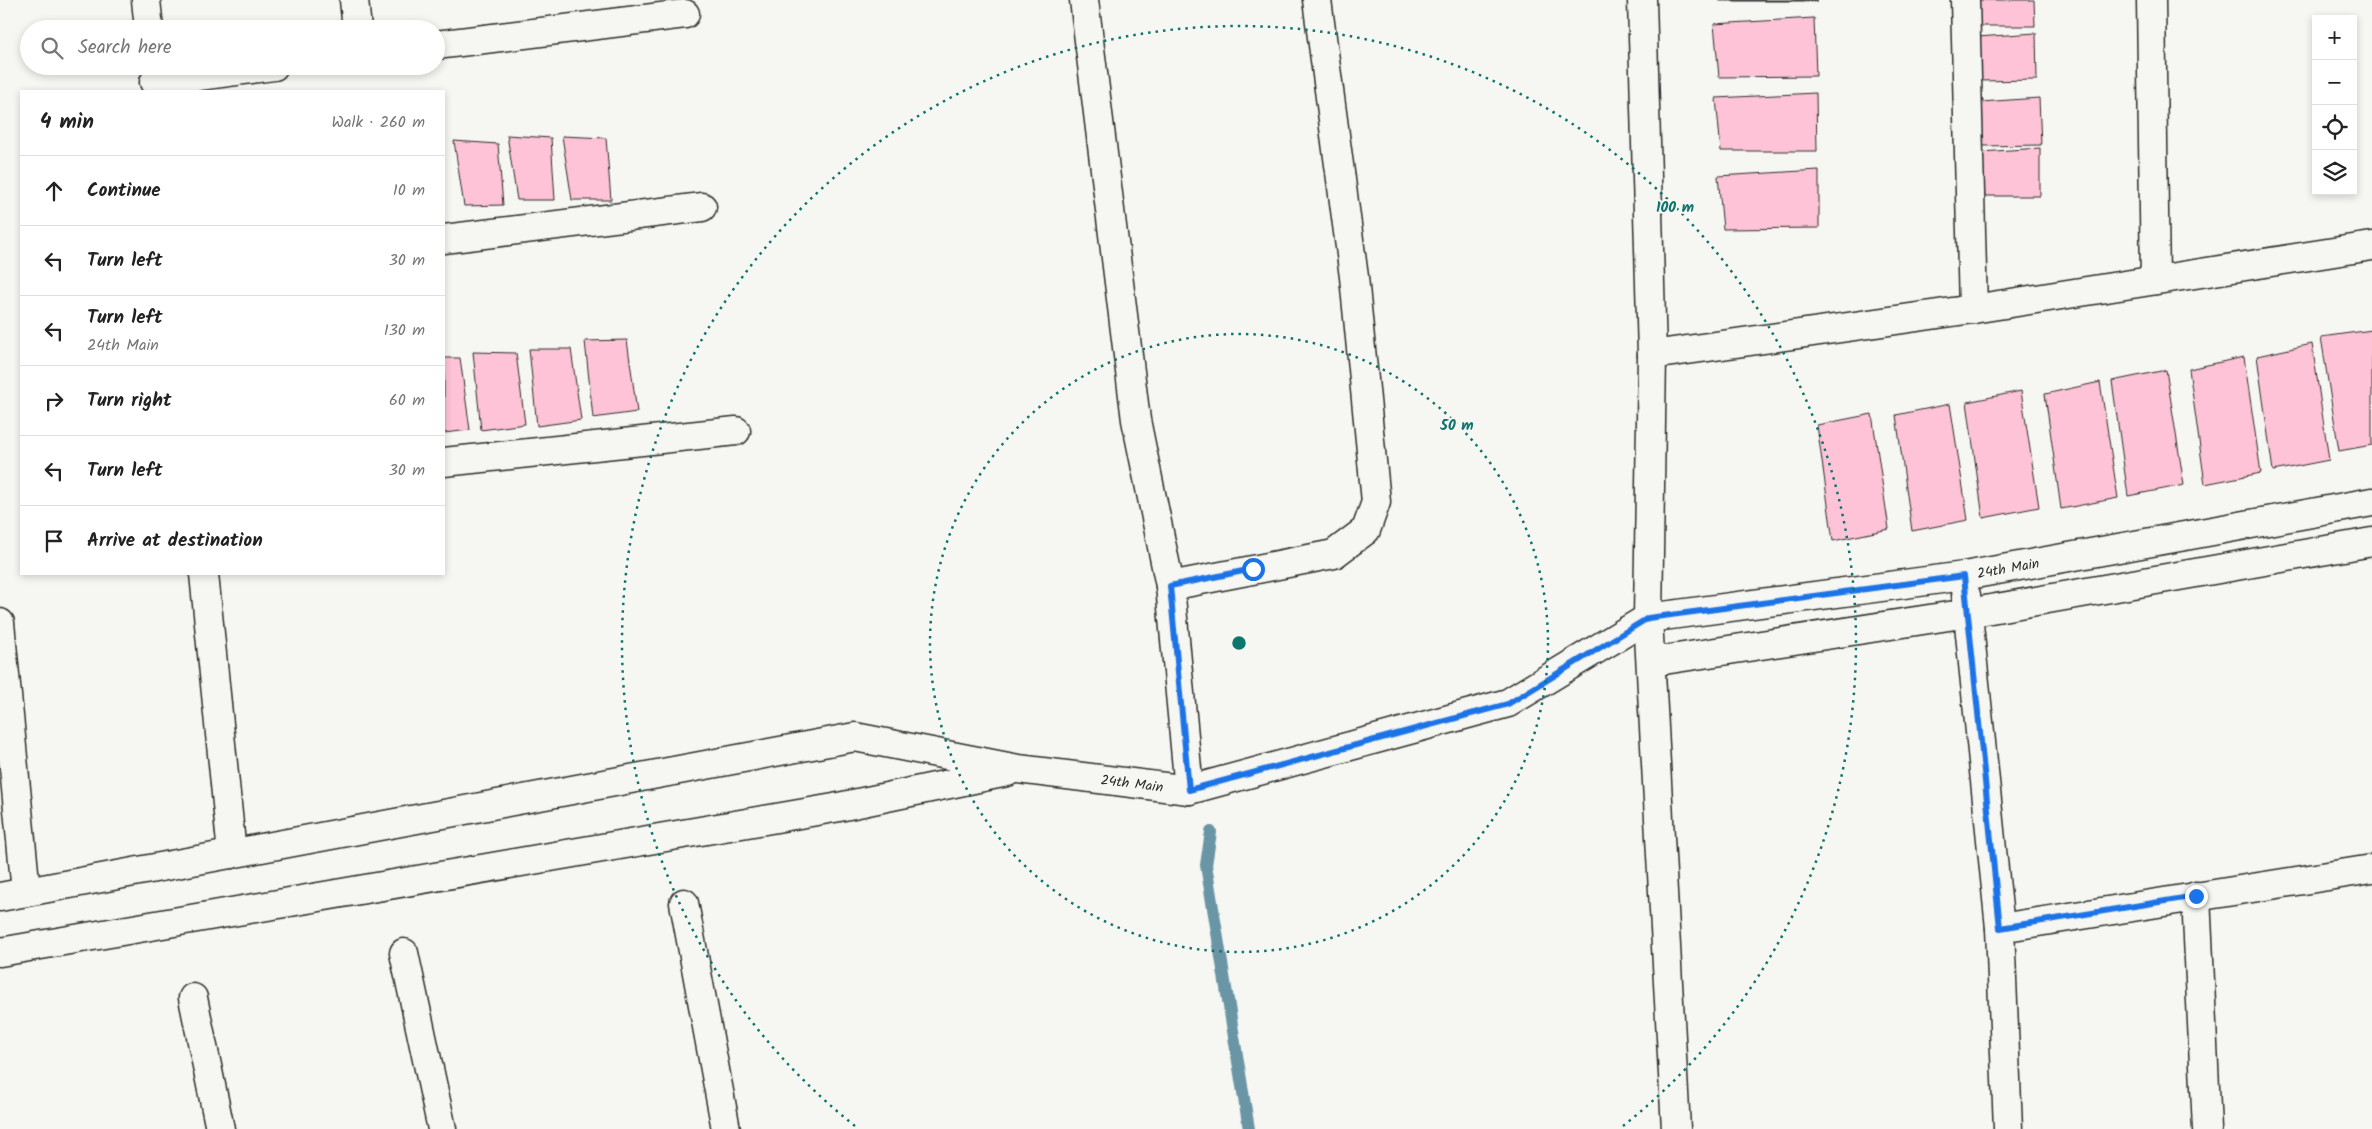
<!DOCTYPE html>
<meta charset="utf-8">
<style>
body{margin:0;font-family:Kalam,sans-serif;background:#f6f6f6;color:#222}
.controls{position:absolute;right:15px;top:15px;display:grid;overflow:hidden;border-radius:0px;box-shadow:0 2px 8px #0003}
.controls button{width:45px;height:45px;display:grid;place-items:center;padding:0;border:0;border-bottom:1px solid #e0e0e0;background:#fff;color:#222;font:25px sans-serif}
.stop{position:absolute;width:15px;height:15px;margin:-11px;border:4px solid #1a73e8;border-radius:50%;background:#fff}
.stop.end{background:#1a73e8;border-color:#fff;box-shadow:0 1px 5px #0008}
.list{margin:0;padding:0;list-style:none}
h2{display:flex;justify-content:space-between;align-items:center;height:65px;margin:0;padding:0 20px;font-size:21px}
h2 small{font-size:16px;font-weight:400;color:#767676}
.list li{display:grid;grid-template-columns:32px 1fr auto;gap:15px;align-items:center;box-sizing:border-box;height:70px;padding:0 20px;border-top:1px solid #e0e0e0}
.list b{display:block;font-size:19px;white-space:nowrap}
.list p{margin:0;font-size:16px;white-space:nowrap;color:#767676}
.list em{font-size:16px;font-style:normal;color:#767676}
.icon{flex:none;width:28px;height:28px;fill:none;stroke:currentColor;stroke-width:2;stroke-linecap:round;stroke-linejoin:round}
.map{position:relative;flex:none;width:2372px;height:1129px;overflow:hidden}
.search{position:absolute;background:#fff;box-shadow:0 2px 8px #0003;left:20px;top:20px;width:425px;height:55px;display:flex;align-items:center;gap:12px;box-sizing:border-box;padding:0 18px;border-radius:28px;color:#767676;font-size:19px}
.panel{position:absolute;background:#fff;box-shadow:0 2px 8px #0003;left:20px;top:90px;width:425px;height:485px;border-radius:0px}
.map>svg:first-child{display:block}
</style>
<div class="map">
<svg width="2372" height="1129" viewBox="0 0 2372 1129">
<rect width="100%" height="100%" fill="#f6f6f2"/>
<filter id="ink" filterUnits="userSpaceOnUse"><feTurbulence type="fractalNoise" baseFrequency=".02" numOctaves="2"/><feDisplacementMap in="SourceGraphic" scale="10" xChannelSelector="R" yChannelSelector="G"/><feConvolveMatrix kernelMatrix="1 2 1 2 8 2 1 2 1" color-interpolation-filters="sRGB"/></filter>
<g filter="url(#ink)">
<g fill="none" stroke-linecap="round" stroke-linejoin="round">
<!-- stream -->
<path stroke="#6a95a5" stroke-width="12" d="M1211,832L1206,865L1249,1129"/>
</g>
<!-- building -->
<g fill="#fec3d6" stroke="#2b2b2b">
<rect x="1720" y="0" width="97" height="1"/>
<path d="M1976,0H2034L2035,26H1977Z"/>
<path d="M1814,18L1816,76L1719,77L1714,24Z"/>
<path d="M2036,33L2037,80L1978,81L1977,37Z"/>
<path d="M1816,93L1817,151H1721L1716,98Z"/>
<path d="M2039,98L2041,145L1982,146L1981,102Z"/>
<path d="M507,135L551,138L555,200H517Z"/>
<path d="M562,136L606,138L611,200H572Z"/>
<path d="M454,141L498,144L503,205L464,206Z"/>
<path d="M2040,148V196H1982L1981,152Z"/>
<path d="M1819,170V228L1723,229L1718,176Z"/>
<path d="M2372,330V445L2339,451L2321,337Z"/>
<path d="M627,340L637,412L593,418L585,341Z"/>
<path d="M2312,344L2329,460L2273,471L2257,356Z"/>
<path d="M529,349H571L581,420L537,426Z"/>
<path d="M473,352L516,353L525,424L481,430Z"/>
<path d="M2244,357L2261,473L2205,484L2189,369Z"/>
<path d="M444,358H460L470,430L444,433Z"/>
<path d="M2166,370L2184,485L2128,496L2112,381Z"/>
<path d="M2100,382L2118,498L2061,509L2045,394Z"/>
<path d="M2021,391L2039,507L1983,518L1967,402Z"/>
<path d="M1950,404L1968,520L1912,531L1896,415Z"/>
<path d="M1872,414L1889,529L1833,541L1817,425Z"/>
</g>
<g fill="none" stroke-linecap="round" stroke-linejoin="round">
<defs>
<g id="minor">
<path d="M146,0L149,29"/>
<path d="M354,0L357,29"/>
<path d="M1084,0L1136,420L1170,586L1189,790"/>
<path d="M1642,0L1652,355L1648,618L1676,1129"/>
<path d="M1965,0L1973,309"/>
<path d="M2151,0L2155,280"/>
<path d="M436,45L685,14"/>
<path d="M154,82L274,66"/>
<path d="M444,239L702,207"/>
<path d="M1652,355L1973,309L2372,246"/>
<path d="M444,462L736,431"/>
<path d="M204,574L232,854"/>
<path d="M1170,586L1334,554L1366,530L1376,502L1354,277L1317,0"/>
<path d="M1966,595L2000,928L2008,1129"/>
<path d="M0,623L26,892"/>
<path d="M1651,662L1968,613L2372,542"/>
<path d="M2196,896L2207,1129"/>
<path d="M0,897L855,737L1018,769L1189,790L1508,703L1648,618L1964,576L2372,502"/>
<path d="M684,903L726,1129"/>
<path d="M2000,928L2372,869"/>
<path d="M0,952L834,808L1007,772"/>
<path d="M404,953L442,1129"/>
<path d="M193,998L220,1129"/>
</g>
</defs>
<!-- minor casing -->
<use href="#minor" stroke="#2b2b2b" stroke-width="31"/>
<!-- minor -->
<use href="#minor" stroke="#f6f6f2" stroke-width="28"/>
</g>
</g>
<g fill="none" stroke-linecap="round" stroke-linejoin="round" filter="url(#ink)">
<!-- route -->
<path stroke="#1a73e8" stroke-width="6" d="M1253,569L1170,586L1189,790L1508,704L1648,618L1964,576L2000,928L2196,896"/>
</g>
<!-- distance rings -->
<g fill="none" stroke="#0f766e" stroke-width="2.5" stroke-dasharray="2.5 5">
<circle cx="1239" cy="643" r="309"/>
<path d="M855 1126A617 617 0 1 1 1623 1126"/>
</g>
<g text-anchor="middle" stroke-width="4" stroke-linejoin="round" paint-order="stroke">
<!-- street labels -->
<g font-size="14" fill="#2b2b2b" stroke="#f6f6f2">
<text transform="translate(2008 568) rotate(-10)" y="5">24th Main</text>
<text transform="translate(1132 783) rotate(7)" y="5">24th Main</text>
</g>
</g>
<circle cx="1239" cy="643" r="8" fill="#0f766e" stroke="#f6f6f2" stroke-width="2.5"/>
<g font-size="15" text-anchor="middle" font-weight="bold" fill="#0f766e" stroke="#f6f6f2" stroke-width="4" stroke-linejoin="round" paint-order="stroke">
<text x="1675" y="212">100 m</text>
<text x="1457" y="430">50 m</text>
</g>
</svg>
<div class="controls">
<button>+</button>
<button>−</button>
<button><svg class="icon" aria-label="locate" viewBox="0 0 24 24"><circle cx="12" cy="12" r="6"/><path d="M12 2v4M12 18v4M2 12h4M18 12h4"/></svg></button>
<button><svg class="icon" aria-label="layers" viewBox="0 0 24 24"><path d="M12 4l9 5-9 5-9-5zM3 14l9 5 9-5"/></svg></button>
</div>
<div class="stop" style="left:1253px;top:569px"></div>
<div class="stop end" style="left:2196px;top:896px"></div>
<div class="search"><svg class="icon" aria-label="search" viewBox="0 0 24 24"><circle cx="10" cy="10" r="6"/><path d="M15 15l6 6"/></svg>Search here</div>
<section class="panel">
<h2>4 min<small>Walk · 260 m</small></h2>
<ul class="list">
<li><svg class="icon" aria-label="ahead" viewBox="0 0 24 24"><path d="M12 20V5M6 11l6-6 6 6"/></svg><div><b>Continue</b></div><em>10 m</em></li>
<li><svg class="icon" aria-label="left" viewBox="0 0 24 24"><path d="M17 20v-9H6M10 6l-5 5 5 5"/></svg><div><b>Turn left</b></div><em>30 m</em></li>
<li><svg class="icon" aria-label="left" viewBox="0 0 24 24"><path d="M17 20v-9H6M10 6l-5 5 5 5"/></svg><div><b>Turn left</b><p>24th Main</p></div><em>130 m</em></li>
<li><svg class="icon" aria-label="right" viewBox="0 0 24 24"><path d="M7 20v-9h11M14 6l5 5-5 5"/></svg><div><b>Turn right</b></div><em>60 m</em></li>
<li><svg class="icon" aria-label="left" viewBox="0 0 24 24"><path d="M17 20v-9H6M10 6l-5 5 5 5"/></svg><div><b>Turn left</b></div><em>30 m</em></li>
<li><svg class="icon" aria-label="arrive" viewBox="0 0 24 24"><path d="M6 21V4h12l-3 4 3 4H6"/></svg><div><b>Arrive at destination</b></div></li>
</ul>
</section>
</div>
